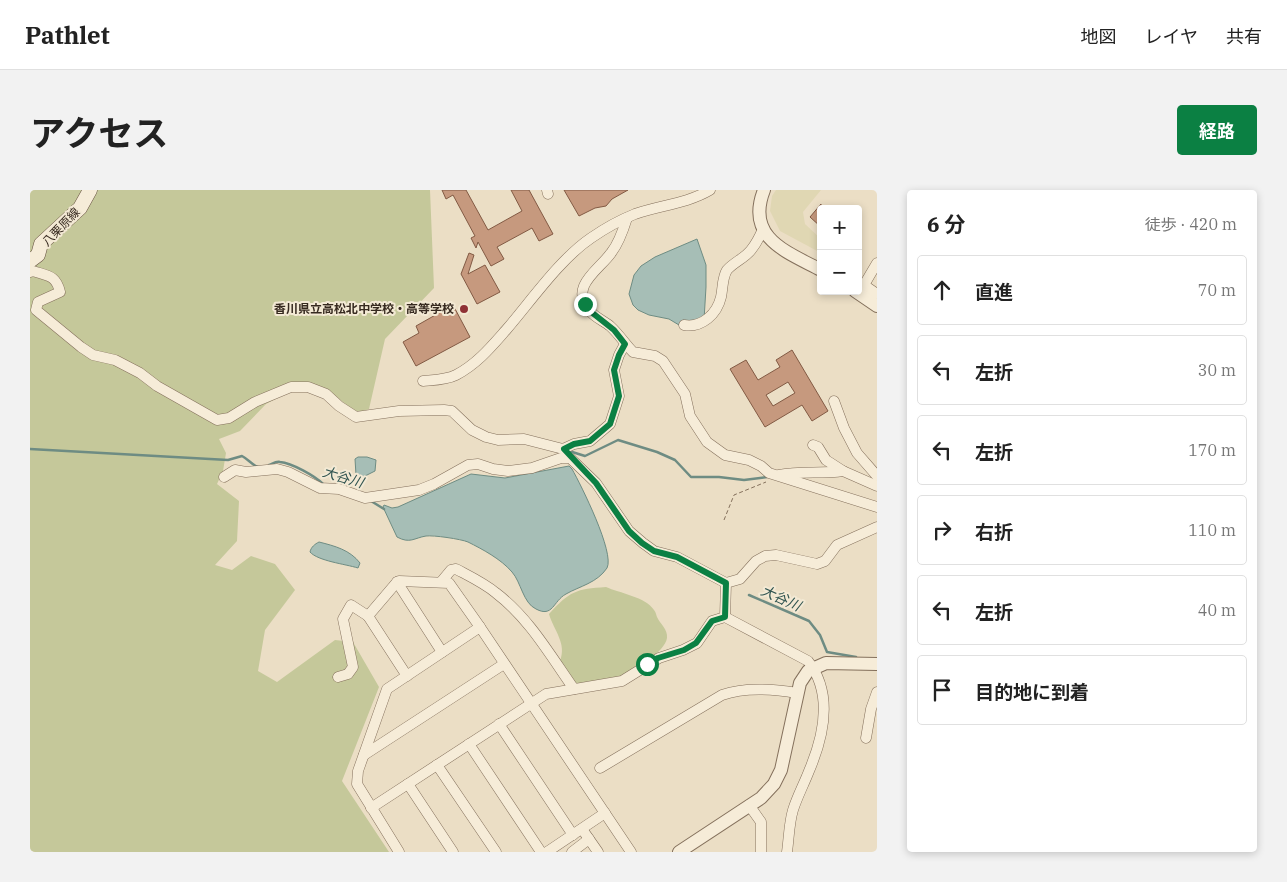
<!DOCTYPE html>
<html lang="ja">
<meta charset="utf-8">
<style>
body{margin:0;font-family:"IBM Plex Serif","Noto Sans JP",serif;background:#f2f2f2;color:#222}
.controls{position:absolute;right:15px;top:15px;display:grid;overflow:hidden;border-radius:5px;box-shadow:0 2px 8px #0003}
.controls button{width:45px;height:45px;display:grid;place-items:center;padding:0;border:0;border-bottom:1px solid #e0e0e0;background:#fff;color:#222;font:25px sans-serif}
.stop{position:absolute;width:15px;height:15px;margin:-11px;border:4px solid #0b8043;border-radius:50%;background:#fff}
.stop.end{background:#0b8043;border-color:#fff;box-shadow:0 1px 5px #0008}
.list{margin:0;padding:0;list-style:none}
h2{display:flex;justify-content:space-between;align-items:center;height:65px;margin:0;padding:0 20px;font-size:21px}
h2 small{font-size:16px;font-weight:400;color:#767676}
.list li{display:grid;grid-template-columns:32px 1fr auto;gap:15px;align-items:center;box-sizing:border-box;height:70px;margin:0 10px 10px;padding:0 10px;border:1px solid #e0e0e0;border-radius:5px}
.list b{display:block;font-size:19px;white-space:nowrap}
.list em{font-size:16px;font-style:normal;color:#767676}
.icon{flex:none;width:28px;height:28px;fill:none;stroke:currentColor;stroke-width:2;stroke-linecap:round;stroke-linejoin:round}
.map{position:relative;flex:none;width:847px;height:662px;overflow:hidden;border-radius:5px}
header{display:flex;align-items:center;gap:30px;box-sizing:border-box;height:70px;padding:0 25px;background:#fff;border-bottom:1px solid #e0e0e0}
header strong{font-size:24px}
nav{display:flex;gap:28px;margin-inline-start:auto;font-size:18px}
.intro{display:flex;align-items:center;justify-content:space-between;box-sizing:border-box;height:120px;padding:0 30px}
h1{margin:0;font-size:35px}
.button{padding:12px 22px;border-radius:5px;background:#0b8043;color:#fff;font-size:18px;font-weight:700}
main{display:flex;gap:30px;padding:0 30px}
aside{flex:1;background:#fff;border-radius:5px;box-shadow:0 2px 8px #0003}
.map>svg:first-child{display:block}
</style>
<header>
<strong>Pathlet</strong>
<nav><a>地図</a><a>レイヤ</a><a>共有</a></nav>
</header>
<div class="intro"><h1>アクセス</h1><a class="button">経路</a></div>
<main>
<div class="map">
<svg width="847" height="662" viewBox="0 0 847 662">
<rect width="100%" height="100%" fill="#ebdec5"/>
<!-- farmland -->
<path fill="#e0d7b3" d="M746,0H791L773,22L775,34L791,49V63L750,41L740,21L742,6Z"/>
<!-- green -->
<g fill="#c5c89a">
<path d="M0,0H400L404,98L355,149L339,219L327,223L299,201L274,194L236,214L210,241L189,249L196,263L193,281L187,294L209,311L207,351L185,375L202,380L221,366L245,374L265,400L235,440L228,481L247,492L305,450L323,452L349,497L312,591L359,662H0Z"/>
<path d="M576,397C589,403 616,407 624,420C626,422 626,425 627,427C630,434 638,439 637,448C635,462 604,481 591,487C577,493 559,493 545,494L530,471C537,453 524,441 519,424C540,401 546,399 576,397Z"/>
</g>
<!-- water -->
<g fill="#a6beb6" stroke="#6e8c83">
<path d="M667,49L676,75V97L674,130L663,134L653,130L649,135L639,129L619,125L608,120L603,115L599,104L604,85L611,76L625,67Z"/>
<path d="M328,267H337L346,270L345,281L331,288L326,285L325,269Z"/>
<path d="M539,276L542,279C551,295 585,363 577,378C567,393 550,396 536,404C523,411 523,428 506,419C493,413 491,392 482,382C471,369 452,359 438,352C431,349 403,345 396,346C384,348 380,354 367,347L353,317L354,315L362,318L368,317L441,284L475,288Z"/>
<path d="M289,352C305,356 320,360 330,373L328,378C315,374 288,371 280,362C281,357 285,354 289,352Z"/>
</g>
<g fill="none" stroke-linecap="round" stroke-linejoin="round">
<!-- stream -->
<g stroke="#6e8c83" stroke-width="2.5">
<path d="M0,259L198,270L212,266C218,269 222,275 228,277"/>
<path d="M539,261L555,266L588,250L627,262L645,270L661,287H689L714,290L737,287"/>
<path d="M239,275C242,274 246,271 250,272C262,273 285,286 293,294"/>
<path d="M341,311L354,319"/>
<path d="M719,405L779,431L790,445L797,462L826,467"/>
</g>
</g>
<!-- building -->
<g fill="#c6997e" stroke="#825a44" fill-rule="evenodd">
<path d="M412,0H436L458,40L492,21L481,0H499L523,44L509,51L502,38L467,57L474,69L461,76L448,52L446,58L441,48L445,46L423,5L416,9Z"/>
<path d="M534,0H598L582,9L576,16L565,18L549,26Z"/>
<path d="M791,14V37L780,27Z"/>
<path d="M439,63L444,65L438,84L455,75L470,102L447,114L431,84Z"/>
<path d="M423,115L440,147L386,176L373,152L389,143L386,136Z"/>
<path d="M762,160L798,221L782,231L772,215L735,237L700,179L716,170L728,190L750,177L746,170ZM758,192L765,203L743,216L736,205Z"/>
</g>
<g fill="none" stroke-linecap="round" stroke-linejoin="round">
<defs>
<g id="minor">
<path d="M517,0L518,4"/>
<path d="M597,28C593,41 589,53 581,63C569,80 539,96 559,120C564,127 574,131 580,136C589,144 595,154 603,162L625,166L633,171L655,204L660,226L677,252L695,265L719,270L731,276L739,283L847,317"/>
<path d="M847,73L834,95L847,104"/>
<path d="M0,82L3,81C18,86 26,85 30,102L8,112L6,120L51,157L63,165L85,170L110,183L127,196L187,230L199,228L225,212L261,197H278L296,204L309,216L326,227L369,221L414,220L422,221L442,240L456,247L468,250L494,249L533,259L544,254L560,251L580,234L589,206L584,180L589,165L595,154"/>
<path d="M654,135C672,138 687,124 691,107C693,98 692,88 697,80C704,72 715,68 721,60C726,54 730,46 733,39"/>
<path d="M393,191C404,190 416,190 426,185C447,174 461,157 476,140C501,111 530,69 561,48C574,39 590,30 605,24C630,15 656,14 680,0"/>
<path d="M804,211L814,238L827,263L847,286"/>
<path d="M783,255L788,257L796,270L813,281L847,296"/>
<path d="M749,285C770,281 792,284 813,281"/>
<path d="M194,287L205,280L216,282L247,279L258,282L290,298L309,299L335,308L389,300L404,294L438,275L448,274L463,279L478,281L502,278L531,268H540L566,293L599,341L613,353L624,361L647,367L696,393L695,427"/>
<path d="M367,392L412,462"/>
<path d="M411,392L421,380L426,379C439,386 454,393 466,403C499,428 520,465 544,499"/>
<path d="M696,393L710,389L726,371L735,366L746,365L787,374L795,371L807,355L847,337"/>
<path d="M377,486L338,426L367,392L369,391L419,393L450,437"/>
<path d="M308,487L318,484L323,477L313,429L321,415L338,426"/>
<path d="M469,534L543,645"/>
<path d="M836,548L841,519L847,502"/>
<path d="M439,554L511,662"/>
<path d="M334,565L474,474"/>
<path d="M407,575L466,662"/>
<path d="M570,578L692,505C715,497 743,499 767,503"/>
<path d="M378,594L423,662"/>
<path d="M719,615L731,632V662"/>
<path d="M341,618L516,504L592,491L629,468L653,460L667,453L682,431L695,427L778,471C803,503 794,546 779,581C774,594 767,607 763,620C759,633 759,648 757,662"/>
<path d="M552,639L568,662"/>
<path d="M369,662L327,594L328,581L357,499L450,437L601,662"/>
<path d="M517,662L575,623"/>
<path d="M542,662L559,649"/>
</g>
<g id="tertiary">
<path d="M734,0C715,48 757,62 791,80"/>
<path d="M825,101L847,116"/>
<path d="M649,662L731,608L744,594L751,580L770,493L778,481L796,473L847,474"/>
</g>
<path id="secondary" d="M0,71L8,65L11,54L50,18L60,0"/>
</defs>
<!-- minor casing -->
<use href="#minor" stroke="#84705c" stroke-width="11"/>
<!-- tertiary casing -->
<use href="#tertiary" stroke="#84705c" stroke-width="14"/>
<!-- secondary casing -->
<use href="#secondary" stroke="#665140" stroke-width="15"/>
<!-- path -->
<path stroke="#84705c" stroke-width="1" stroke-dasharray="4 2.5" stroke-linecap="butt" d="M694,330L704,305L736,292"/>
<!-- minor -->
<use href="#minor" stroke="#f6ecd8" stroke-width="10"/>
<!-- tertiary -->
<use href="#tertiary" stroke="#f6ecd8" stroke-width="12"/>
<!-- secondary -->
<use href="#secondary" stroke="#f6ecd8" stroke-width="14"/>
</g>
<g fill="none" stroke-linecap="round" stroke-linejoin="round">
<!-- route -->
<path stroke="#0b8043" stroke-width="6" d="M555,114L560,121L584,140L595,154L589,165L584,180L589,206L580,234L560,251L544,254L534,259L566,293L599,341L612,353L624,361L647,367L696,393L695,427L682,431L666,453L654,460L628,468L617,474"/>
</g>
<!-- markers -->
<circle fill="#8f3135" stroke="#f3e9d4" stroke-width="2" cx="434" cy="119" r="5"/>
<g text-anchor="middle" stroke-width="4" stroke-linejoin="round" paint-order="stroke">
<!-- street labels -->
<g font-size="12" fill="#36291f" stroke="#f3e9d4">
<text transform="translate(31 37) rotate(-46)" y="4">八栗原線</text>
</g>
<!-- poi labels -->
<g font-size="12" font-weight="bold" fill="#36291f" stroke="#f3e9d4" text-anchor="end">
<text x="424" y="123">香川県立高松北中学校・高等学校</text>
</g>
<!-- water labels -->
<g font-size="14" font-style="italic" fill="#305450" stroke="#f3e9d4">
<text transform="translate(313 287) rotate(17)" y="5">大谷川</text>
<text transform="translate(751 408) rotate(24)" y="5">大谷川</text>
</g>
</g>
</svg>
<div class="controls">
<button>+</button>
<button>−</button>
</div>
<div class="stop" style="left:617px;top:474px"></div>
<div class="stop end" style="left:555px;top:114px"></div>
</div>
<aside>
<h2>6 分<small>徒歩 · 420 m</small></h2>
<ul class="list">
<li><svg class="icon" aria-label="ahead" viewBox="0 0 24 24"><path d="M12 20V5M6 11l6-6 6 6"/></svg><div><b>直進</b></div><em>70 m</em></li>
<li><svg class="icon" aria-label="left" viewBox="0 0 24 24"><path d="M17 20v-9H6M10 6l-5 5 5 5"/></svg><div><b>左折</b></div><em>30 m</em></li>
<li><svg class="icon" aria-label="left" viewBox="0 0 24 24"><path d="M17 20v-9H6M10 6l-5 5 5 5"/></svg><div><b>左折</b></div><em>170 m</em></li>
<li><svg class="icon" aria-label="right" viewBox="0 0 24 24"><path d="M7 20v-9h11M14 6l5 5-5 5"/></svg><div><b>右折</b></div><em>110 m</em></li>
<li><svg class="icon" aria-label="left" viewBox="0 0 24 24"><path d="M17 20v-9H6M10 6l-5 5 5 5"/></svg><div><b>左折</b></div><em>40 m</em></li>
<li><svg class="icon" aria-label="arrive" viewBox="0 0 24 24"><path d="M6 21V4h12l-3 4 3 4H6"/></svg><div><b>目的地に到着</b></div></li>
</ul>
</aside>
</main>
